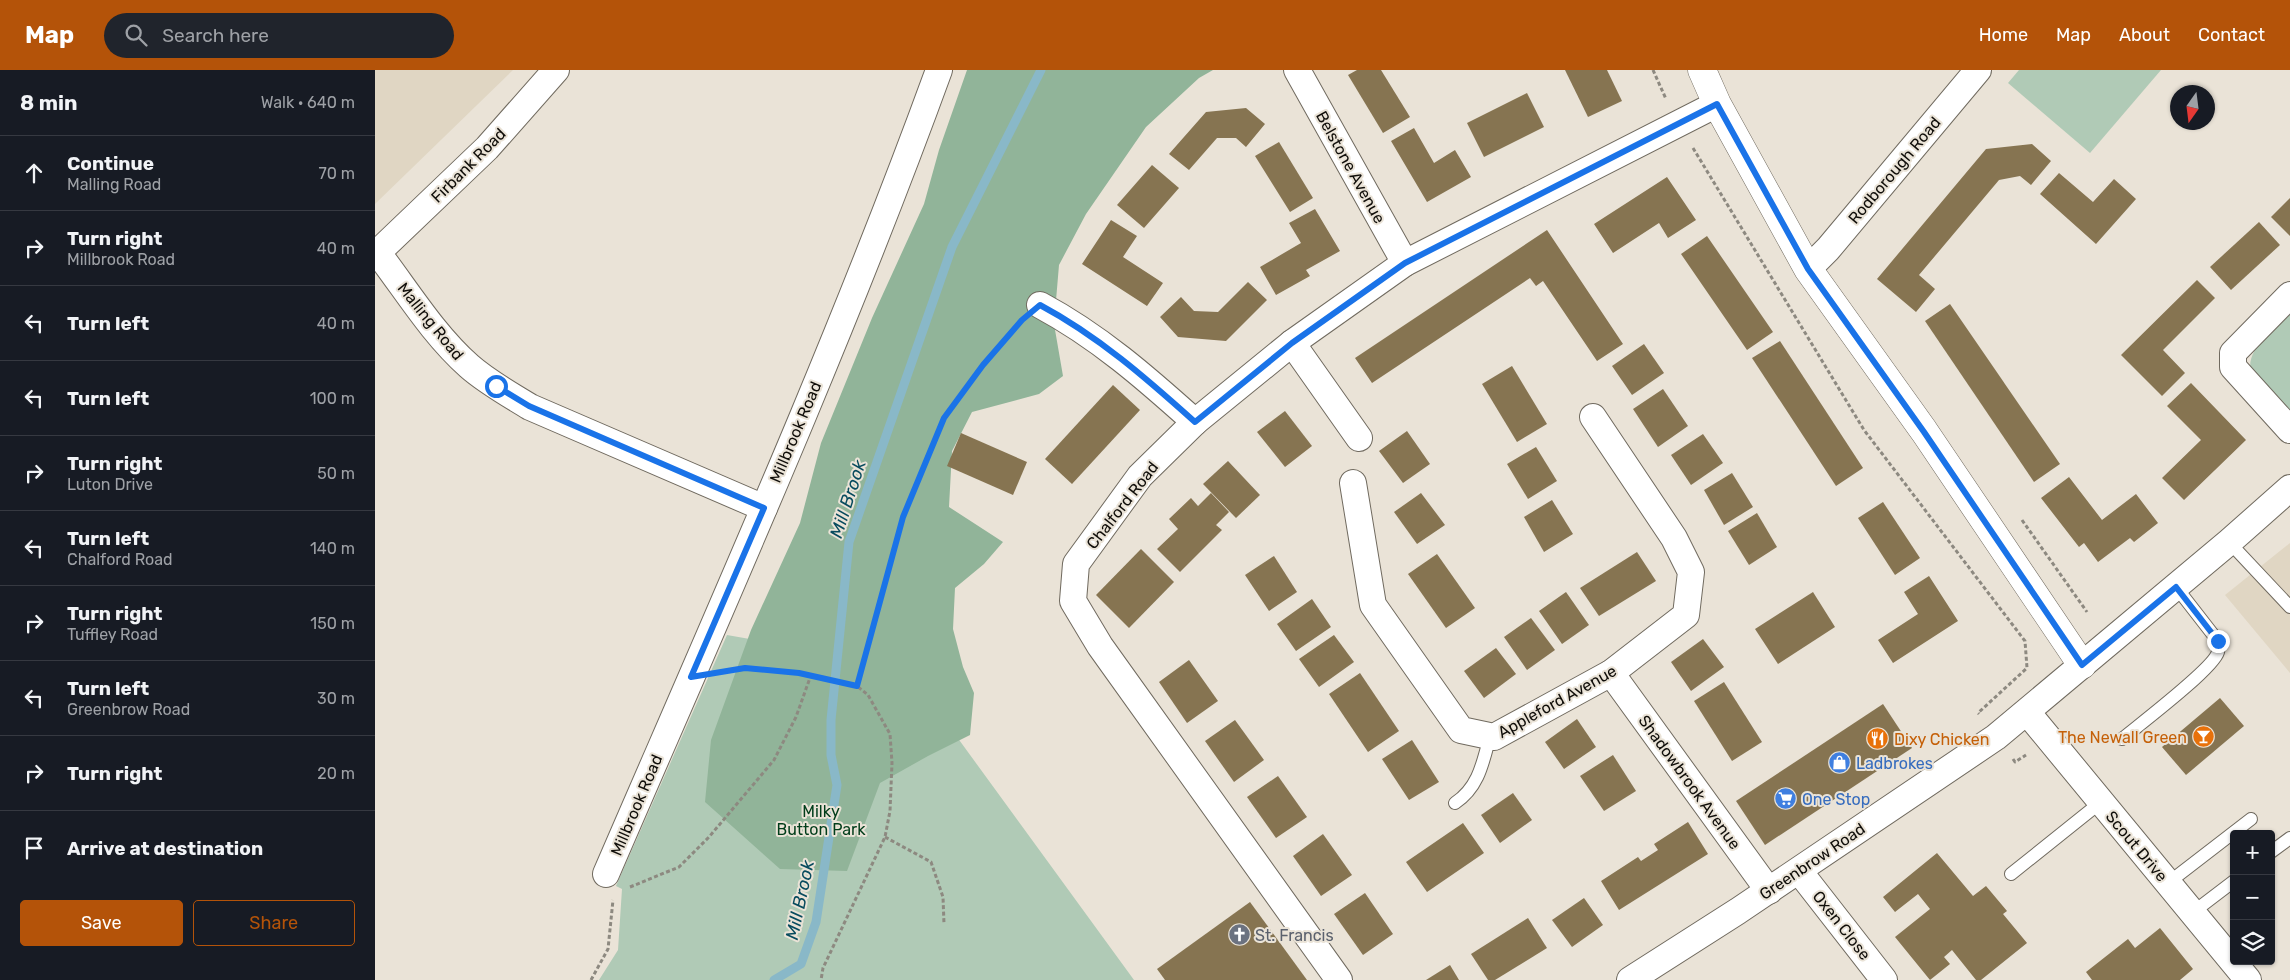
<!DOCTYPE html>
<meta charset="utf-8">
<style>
body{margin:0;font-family:Rubik,sans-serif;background:#20242c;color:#f1f3f6}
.controls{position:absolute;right:15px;bottom:15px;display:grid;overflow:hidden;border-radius:5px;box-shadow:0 1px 4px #0004}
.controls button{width:45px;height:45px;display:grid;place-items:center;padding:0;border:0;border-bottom:1px solid #363941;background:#171b24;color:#f1f3f6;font:25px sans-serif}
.compass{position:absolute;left:1795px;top:15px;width:45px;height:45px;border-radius:50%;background:#171b24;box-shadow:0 1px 4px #0004;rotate:194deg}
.stop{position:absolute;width:15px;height:15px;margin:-11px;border:4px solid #1a73e8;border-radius:50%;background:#fff}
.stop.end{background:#1a73e8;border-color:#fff;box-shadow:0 1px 5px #0008}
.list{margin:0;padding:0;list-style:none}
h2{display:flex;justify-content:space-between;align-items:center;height:65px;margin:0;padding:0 20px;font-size:21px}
h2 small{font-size:16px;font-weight:400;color:#9ea1a6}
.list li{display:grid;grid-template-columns:32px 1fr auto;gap:15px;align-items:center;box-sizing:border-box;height:75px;padding:0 20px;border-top:1px solid #363941}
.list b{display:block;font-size:19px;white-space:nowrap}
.list p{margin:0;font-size:16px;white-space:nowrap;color:#9ea1a6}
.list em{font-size:16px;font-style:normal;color:#9ea1a6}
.actions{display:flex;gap:10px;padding:15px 20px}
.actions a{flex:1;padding:11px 0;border:1px solid #b45309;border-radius:5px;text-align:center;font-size:18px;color:#b45309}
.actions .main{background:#b45309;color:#fff}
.icon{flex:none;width:28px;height:28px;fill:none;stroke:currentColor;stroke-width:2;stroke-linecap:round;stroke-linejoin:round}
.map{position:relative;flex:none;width:1915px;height:910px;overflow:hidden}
header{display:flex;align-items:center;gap:30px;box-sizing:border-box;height:70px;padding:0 25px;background:#b45309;color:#fff}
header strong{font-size:24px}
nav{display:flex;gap:28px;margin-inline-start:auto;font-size:18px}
.search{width:350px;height:45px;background:#20242c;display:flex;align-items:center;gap:12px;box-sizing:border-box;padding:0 18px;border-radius:28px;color:#9ea1a6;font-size:19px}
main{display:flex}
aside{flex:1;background:#171b24}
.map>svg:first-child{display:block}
</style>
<header>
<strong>Map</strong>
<div class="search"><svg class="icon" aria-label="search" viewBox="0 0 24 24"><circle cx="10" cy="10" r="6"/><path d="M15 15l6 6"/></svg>Search here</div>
<nav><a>Home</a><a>Map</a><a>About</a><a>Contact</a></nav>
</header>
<main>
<aside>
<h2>8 min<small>Walk · 640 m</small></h2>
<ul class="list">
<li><svg class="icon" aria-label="ahead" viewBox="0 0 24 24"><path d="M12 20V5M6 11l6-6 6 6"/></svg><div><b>Continue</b><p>Malling Road</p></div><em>70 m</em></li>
<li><svg class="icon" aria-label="right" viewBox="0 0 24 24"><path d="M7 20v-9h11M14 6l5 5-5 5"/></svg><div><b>Turn right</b><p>Millbrook Road</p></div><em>40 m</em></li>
<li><svg class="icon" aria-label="left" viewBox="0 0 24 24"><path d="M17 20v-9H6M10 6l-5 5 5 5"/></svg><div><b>Turn left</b></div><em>40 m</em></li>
<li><svg class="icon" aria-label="left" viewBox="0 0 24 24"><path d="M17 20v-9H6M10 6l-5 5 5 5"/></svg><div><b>Turn left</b></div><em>100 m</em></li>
<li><svg class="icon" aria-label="right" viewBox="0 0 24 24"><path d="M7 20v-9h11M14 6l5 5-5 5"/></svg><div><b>Turn right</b><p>Luton Drive</p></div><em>50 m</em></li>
<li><svg class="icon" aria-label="left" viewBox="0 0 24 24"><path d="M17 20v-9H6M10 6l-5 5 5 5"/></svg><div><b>Turn left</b><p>Chalford Road</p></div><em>140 m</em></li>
<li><svg class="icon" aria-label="right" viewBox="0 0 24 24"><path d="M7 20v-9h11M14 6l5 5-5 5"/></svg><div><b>Turn right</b><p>Tuffley Road</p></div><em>150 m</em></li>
<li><svg class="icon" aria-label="left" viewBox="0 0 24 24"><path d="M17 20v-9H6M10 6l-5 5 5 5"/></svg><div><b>Turn left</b><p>Greenbrow Road</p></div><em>30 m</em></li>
<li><svg class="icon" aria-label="right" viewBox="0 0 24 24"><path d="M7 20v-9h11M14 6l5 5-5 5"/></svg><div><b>Turn right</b></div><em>20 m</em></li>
<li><svg class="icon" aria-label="arrive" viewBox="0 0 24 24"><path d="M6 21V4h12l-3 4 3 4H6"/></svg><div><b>Arrive at destination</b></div></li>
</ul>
<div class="actions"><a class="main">Save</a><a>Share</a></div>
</aside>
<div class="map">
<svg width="1915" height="910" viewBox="0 0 1915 910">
<rect width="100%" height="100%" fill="#eae3d7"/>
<!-- built -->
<g fill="#e0d6c3">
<path d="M0,0H138L0,134Z"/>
<path d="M1915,473V603L1850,525Z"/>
</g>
<!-- green -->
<g fill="#b0cab6">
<path d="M1644,0H1786L1715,83L1633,13Z"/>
<path d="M1915,242V348C1903,335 1887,321 1878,306C1865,284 1901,255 1915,242Z"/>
<path d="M352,565L531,597L759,910H224L243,880L247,819L241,816Z"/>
</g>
<!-- forest -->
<path fill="#91b499" d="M592,0H838L824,8L771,57L711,144L684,195L679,254L688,306L664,324L597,342L577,381L574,437L628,472L609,494L580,518L578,559L588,597L599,623L595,665L553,686L505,713L472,801L405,799L330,732L336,670L376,560L425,453L446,373L497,248L549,134L564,80Z"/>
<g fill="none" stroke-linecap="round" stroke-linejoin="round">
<!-- stream -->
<path stroke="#89b8c8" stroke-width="9" d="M399,910L426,894L441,852L462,715L456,685V650L474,472L577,177L666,0"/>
</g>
<!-- building -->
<g fill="#867451">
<path d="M982,0H1006L1035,47L1008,63L973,5Z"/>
<path d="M1190,0H1232L1247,31L1213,47Z"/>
<path d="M1152,23L1169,57L1109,87L1092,53Z"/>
<path d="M871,38L890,54L871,77L861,68H842L814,100L794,84L831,42Z"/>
<path d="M1039,58L1059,93L1080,80L1096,107L1052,132L1016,71Z"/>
<path d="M904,72L938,128L915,142L880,86Z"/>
<path d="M1657,74L1676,91L1656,115L1645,106L1624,110L1544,205L1560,219L1541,242L1502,209L1611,79Z"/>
<path d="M777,95L804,118L769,158L742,135Z"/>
<path d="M1684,103L1718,132L1739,109L1761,129L1721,174L1665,124Z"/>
<path d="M1292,107L1321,150L1293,168L1284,153L1238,183L1219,154Z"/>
<path d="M1915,128V166L1896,147Z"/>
<path d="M940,139L965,181L931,200L935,206L901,225L885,197L926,173L914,153Z"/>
<path d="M736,150L762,166L748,187L788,213L772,236L707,194Z"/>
<path d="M1884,152L1905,175L1856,220L1835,197Z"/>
<path d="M1172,160L1248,274L1222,291L1168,211L1161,216L1155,208L997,313L980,288Z"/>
<path d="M1332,166L1398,262L1372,280L1306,184Z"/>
<path d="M1822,210L1840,228L1788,280L1810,303L1787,326L1746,285Z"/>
<path d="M873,212L892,230L851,271L803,267L785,247L806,227L819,241L843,242Z"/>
<path d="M1575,234L1685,394L1659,412L1550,251Z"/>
<path d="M1405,271L1488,398L1461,416L1377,288Z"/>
<path d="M1269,274L1289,303L1257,325L1237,296Z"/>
<path d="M1137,296L1172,354L1142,372L1107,314Z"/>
<path d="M1816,313L1871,370L1809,430L1787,408L1826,370L1792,336Z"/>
<path d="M738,315L765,340L697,414L670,389Z"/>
<path d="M1288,319L1313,356L1283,377L1258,339Z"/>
<path d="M910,341L937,376L910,397L882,362Z"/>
<path d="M1032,361L1055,394L1028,413L1004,381Z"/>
<path d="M586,363L652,392L638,425L572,396Z"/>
<path d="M1328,364L1348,393L1316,415L1296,385Z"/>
<path d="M1161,377L1182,411L1153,429L1132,394Z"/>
<path d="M853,391L885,425L861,448L828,414Z"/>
<path d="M1357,403L1378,437L1349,455L1329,420Z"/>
<path d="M1694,407L1727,450L1761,424L1783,453L1759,472L1755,468L1723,492L1709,473L1704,477L1666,428Z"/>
<path d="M836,423L854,442L841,455L847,460L805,502L782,479L803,459L794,449L816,428L823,436Z"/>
<path d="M1046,423L1070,455L1042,474L1019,442Z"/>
<path d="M1177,430L1198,464L1169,482L1149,447Z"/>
<path d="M1508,432L1545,488L1520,505L1483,448Z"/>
<path d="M1382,443L1402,477L1374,495L1353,461Z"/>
<path d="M766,479L799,512L754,558L721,525Z"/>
<path d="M1262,482L1281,511L1224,546L1205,518Z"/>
<path d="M1062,484L1100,538L1071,558L1033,504Z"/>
<path d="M899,486L922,522L894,541L870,505Z"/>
<path d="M1554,506L1583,551L1518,593L1503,570L1543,544L1529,522Z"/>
<path d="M1191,522L1214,555L1187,574L1164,541Z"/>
<path d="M1438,522L1460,557L1403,594L1380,559Z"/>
<path d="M937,529L956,557L921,581L902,554Z"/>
<path d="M1156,548L1180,580L1152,600L1129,567Z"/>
<path d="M959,565L979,592L944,617L924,589Z"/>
<path d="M1328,569L1349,597L1316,621L1296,592Z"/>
<path d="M1121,578L1141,604L1109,628L1089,601Z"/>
<path d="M814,590L843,631L812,653L784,612Z"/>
<path d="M985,603L1024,661L993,682L954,624Z"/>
<path d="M1349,612L1387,672L1357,691L1319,631Z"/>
<path d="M1845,628L1869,656L1811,705L1787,677Z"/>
<path d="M1508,634L1537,678L1390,775L1361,731Z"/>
<path d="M1202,649L1221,677L1189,699L1170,672Z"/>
<path d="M860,650L889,690L859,712L830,671Z"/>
<path d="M1037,670L1064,712L1034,730L1007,689Z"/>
<path d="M1238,685L1261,721L1229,741L1205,706Z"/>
<path d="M903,706L932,747L901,768L872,727Z"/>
<path d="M1138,723L1157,750L1125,773L1106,745Z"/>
<path d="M1313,752L1333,784L1244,840L1226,811L1263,787L1266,791L1283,780L1279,774Z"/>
<path d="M1088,753L1109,783L1052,822L1031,792Z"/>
<path d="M948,764L977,805L946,826L918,786Z"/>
<path d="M1562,783L1598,826L1611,816L1632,841L1628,844L1652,873L1606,910H1601L1577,880L1569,887L1575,894L1555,910L1520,867L1555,839L1543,824L1520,842L1508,827Z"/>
<path d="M990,823L1018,864L988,885L959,844Z"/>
<path d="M1209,828L1228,855L1197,877L1177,850Z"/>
<path d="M875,832L932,910H790L782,899Z"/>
<path d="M1153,848L1172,878L1120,910H1113L1096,884Z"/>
<path d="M1785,858L1818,899L1805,910H1717L1711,902L1753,869L1760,878Z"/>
<path d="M1075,895L1084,910H1051Z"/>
</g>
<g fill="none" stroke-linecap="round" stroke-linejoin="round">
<defs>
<g id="lane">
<path d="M1854,472L1915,537"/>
<path d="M1747,669C1764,655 1839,598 1843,582C1844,579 1843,574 1843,571L1801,517"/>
<path d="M1080,733C1104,717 1108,692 1115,666"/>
<path d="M1896,782L1915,768"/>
<path d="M1636,804L1726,732"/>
<path d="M1793,813L1876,749"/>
<path d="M1817,843L1859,811"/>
</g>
<g id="street">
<path d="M922,0L1030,193"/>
<path d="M3,183C32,221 58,264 94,296C112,312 134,324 155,337L389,438"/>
<path d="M0,185L112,78L181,0"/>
<path d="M1433,199L1453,179L1603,0"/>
<path d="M1915,225L1858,283V297L1915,360"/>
<path d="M665,235C723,266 771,308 820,352"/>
<path d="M917,273L984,368"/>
<path d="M978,413L998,535L1086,660L1119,667L1236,603L1311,545L1316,502L1299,468L1218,347"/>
<path d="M1236,603L1394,821"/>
<path d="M1652,642L1873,910"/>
<path d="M1424,801L1509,910"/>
<path d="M231,804C346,538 465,272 564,0"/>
<path d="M964,910L725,576L698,531L701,494L765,406L820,352L917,273L1030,193L1342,34"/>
<path d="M1255,910L1363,841L1621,667L1854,472L1915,418"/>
</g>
<path id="secondary" d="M1327,0L1342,34L1433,199L1549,361L1707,595"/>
</defs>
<!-- lane casing -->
<use href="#lane" stroke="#706a5f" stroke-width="14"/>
<!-- street casing -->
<use href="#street" stroke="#706a5f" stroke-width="28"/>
<!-- secondary casing -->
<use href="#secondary" stroke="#706a5f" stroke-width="29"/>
<!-- path -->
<g stroke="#8d8980" stroke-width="3" stroke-dasharray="4 2.5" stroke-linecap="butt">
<path d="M1278,0L1291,29"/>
<path d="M1318,78L1489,360L1650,571L1652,598L1603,643L1604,644"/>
<path d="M1647,450L1712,542"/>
<path d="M349,601L370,598L424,603L482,616L493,625L515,664L517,693L515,741L510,767L448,898L446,910"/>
<path d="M482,616L528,447L569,348L608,295L645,252"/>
<path d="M1638,689L1640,692L1651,685"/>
<path d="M510,767L556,792L568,827L569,854"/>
<path d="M255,817L304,797L334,767L399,690L421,647L436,605"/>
<path d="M216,910L233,879L238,830"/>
</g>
<!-- lane -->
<use href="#lane" stroke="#fff" stroke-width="12"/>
<!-- street -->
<use href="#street" stroke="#fff" stroke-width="26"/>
<!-- secondary -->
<use href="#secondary" stroke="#fff" stroke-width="28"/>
</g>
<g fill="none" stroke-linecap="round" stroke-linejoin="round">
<!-- route -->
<path stroke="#1a73e8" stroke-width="6" d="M121,316L154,336L389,438L316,607L370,598L424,603L482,616L528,447L569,348L608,295L647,250L665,235C723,266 771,308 820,352L917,273L1030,193L1342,34L1433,199L1549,362L1707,595L1801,517L1843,571"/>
</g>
<!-- icons -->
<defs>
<symbol id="bar-disc" viewBox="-11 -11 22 22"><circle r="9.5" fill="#e8710a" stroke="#eae3d7"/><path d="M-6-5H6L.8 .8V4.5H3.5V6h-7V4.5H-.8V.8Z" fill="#fff"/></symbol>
<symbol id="restaurant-disc" viewBox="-11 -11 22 22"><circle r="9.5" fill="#e8710a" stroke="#eae3d7"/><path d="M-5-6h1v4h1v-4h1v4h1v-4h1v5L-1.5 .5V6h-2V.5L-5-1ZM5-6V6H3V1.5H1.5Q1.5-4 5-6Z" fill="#fff"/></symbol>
<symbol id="shop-disc" viewBox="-11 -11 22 22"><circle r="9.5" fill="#3f7fe0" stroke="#eae3d7"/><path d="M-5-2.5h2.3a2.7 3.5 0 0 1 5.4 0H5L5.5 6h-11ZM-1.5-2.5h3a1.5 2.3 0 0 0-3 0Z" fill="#fff"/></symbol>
<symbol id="supermarket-disc" viewBox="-11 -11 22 22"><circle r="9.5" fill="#3f7fe0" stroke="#eae3d7"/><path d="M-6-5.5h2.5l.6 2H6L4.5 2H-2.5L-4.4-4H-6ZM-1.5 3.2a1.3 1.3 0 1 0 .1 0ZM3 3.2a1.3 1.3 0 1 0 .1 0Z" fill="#fff"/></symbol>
<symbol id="church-disc" viewBox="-11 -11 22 22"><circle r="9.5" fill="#6b7280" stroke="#eae3d7"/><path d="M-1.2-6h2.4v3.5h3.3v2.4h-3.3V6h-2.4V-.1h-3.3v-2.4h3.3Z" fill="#fff"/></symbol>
</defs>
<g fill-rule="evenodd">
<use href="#bar-disc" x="1816" y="654" width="25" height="25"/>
<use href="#restaurant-disc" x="1490" y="656" width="25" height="25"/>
<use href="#shop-disc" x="1452" y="680" width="25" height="25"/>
<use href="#supermarket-disc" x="1398" y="716" width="25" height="25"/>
<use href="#church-disc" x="852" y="852" width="25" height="25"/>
</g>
<g text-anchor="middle" stroke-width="4" stroke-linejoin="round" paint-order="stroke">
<!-- street labels -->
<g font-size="16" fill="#100e0a" stroke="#eae3d7">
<text transform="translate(93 95) rotate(-45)" y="6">Firbank Road</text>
<text transform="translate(976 97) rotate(61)" y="6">Belstone Avenue</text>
<text transform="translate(1519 100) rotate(-50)" y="6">Rodborough Road</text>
<text transform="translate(56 251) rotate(51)" y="6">Malling Road</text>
<text transform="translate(420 362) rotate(-67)" y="6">Millbrook Road</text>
<text transform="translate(747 435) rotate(-52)" y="6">Chalford Road</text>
<text transform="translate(1182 631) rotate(-29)" y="6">Appleford Avenue</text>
<text transform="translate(1315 712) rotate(54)" y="6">Shadowbrook Avenue</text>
<text transform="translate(261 735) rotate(-67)" y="6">Millbrook Road</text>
<text transform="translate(1762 776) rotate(50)" y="6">Scout Drive</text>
<text transform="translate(1437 791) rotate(-34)" y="6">Greenbrow Road</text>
<text transform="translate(1467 855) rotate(52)" y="6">Oxen Close</text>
</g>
<!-- food labels -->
<g font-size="16" fill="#c56008" stroke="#eae3d7" text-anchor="end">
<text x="1812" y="673">The Newall Green</text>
<text x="1519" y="675" text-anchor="start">Dixy Chicken</text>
</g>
<!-- shop labels -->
<g font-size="16" fill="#366cbe" stroke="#eae3d7" text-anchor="start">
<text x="1481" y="699">Ladbrokes</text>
<text x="1427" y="735">One Stop</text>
</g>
<!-- park labels -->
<g font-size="16" fill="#003d1a" stroke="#eae3d7">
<text x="446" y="747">Milky<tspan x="446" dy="18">Button Park</tspan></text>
</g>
<!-- worship labels -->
<g font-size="16" fill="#5b616d" stroke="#eae3d7" text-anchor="start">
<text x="880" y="871">St. Francis</text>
</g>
<!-- water labels -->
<g font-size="18" font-style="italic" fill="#084b5e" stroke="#eae3d7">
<text transform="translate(473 429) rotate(-72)" y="6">Mill Brook</text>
<text transform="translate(425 830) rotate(-78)" y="6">Mill Brook</text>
</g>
</g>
</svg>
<div class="controls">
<button>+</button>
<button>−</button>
<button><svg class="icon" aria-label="layers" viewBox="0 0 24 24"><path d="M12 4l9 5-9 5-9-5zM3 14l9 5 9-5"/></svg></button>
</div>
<svg class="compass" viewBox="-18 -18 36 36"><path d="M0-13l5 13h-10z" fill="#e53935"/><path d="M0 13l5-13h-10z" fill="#9ea1a6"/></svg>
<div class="stop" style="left:121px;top:316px"></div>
<div class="stop end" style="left:1843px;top:571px"></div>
</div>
</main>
